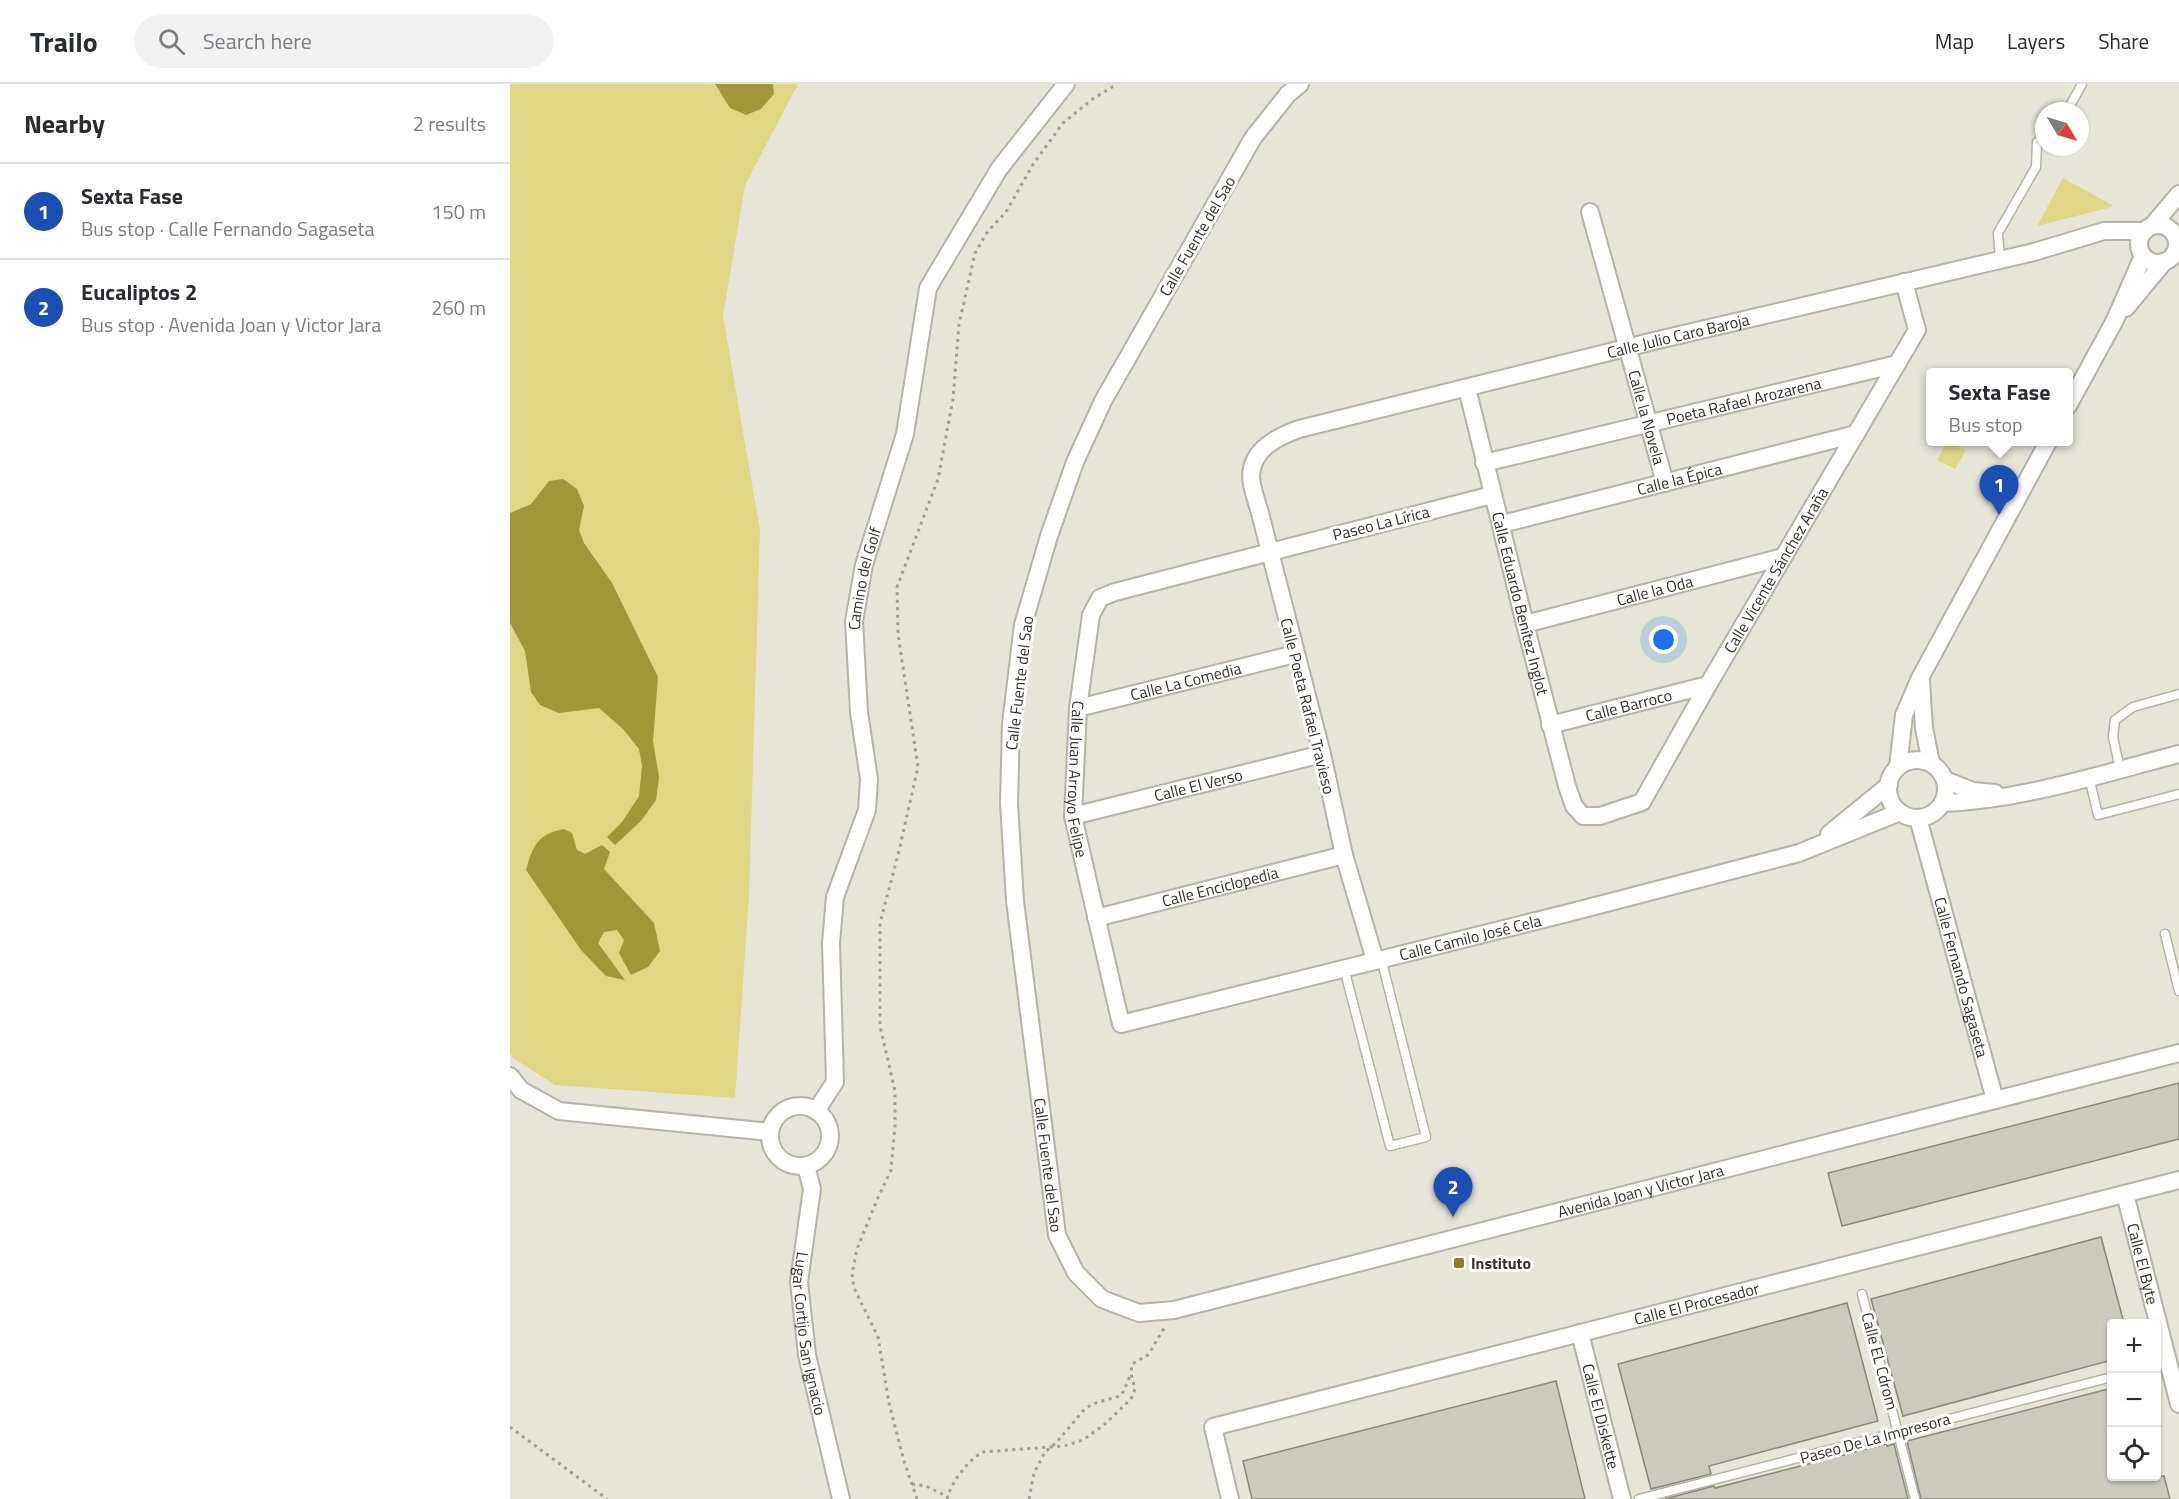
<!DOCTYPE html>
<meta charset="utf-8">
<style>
body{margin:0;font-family:"Titillium Web",sans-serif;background:#f2f2f3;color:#2b2b33}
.controls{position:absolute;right:18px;bottom:18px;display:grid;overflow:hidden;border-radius:6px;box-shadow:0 2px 4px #0004}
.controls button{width:54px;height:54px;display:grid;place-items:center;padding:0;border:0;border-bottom:2px solid #e1e1e2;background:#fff;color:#2b2b33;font:30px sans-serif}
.compass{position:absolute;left:1525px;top:18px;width:54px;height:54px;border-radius:50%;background:#fff;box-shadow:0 2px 4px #0004;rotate:128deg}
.you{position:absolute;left:1154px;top:556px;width:21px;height:21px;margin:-15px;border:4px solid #fff;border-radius:50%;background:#1a73e8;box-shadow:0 0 0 9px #1a73e833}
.badge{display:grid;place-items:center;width:39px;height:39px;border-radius:50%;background:#887f26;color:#fff;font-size:20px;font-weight:700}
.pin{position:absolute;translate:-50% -50px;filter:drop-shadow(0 2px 3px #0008)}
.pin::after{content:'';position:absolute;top:32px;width:21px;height:18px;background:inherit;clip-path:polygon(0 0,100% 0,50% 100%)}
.popup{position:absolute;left:1416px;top:284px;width:147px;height:78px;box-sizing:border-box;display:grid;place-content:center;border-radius:6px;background:#fff;filter:drop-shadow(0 2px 4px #0005);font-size:20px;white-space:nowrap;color:#7c7c81}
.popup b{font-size:22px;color:#2b2b33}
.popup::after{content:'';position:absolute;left:50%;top:100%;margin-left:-12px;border:12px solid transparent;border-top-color:#fff}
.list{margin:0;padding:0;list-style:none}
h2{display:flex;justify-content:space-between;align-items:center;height:78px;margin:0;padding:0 24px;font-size:26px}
h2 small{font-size:20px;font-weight:400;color:#7c7c81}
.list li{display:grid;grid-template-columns:39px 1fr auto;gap:18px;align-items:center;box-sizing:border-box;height:96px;padding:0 24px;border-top:2px solid #e1e1e2}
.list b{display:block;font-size:22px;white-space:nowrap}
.list p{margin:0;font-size:20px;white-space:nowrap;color:#7c7c81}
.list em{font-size:20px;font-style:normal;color:#7c7c81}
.icon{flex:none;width:33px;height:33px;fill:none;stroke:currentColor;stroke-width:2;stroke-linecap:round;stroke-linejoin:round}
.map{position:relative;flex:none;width:1669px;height:1415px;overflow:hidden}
header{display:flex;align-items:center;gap:36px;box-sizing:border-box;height:84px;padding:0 30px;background:#fff;border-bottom:2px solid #e1e1e2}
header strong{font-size:28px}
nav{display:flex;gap:33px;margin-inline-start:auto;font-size:21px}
.search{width:420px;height:54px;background:#f2f2f3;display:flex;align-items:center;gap:15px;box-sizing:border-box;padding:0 21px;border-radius:33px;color:#7c7c81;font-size:22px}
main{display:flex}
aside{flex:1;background:#fff}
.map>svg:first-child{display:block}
</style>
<header>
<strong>Trailo</strong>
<div class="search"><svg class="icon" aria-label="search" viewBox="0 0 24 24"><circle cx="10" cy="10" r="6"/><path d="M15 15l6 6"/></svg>Search here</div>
<nav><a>Map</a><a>Layers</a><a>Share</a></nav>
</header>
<main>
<aside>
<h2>Nearby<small>2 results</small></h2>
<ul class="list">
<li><span class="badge" style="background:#1a4fb4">1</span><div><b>Sexta Fase</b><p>Bus stop · Calle Fernando Sagaseta</p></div><em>150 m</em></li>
<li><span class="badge" style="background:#1a4fb4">2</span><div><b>Eucaliptos 2</b><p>Bus stop · Avenida Joan y Victor Jara</p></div><em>260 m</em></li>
</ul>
</aside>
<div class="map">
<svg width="1669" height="1415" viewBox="0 0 1669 1415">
<rect width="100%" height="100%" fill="#e6e5d8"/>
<!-- green -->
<g fill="#dfd783">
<path d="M0,0H288L235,101L213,232L250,446L239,811L225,1014L45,1001L3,974L0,969Z"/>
<path d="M1553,94L1602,121V123L1527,142Z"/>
<path d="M1437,358L1456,366L1445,385L1427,376Z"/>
</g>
<!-- water -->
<g fill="#a0973a">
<path d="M205,0H263L264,10L251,25L236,31L220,24Z"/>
<path d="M53,395L67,405L74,422L69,446L74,459L102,499L148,593L143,657L149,693L146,716L131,737L105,761L97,753L112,738L129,712L132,682L129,665L113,645L89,624L49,629L30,621L21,608L15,567L0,539V429L21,420L39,397Z"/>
<path d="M54,745L62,749L67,766L75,770L92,761L100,768L94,785L144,839L150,867L138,883L121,891L109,869L114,856L107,846L94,848L88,859L115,896L96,892L71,866L16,786C23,761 28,750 54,745Z"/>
</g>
<!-- building -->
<g fill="#cbcabd" stroke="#88877a" stroke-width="1.5">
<path d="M1669,999V1055L1332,1142L1318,1089Z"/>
<path d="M1591,1153L1614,1239H1602V1276L1393,1332L1361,1215Z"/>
<path d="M1337,1219L1368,1337L1199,1382L1201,1390L1141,1405L1108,1280Z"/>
<path d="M1046,1297L1075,1415H742L733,1377Z"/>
<path d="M1602,1304V1392H1654L1660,1415H1411L1397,1357Z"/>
<path d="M1376,1360L1377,1362L1384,1360L1398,1415H1155L1204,1402L1205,1404Z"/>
</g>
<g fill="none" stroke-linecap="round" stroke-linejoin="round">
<defs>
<g id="lane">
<path d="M1557,27L1572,0"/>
<path d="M1490,176L1488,149L1526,83L1527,58L1534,53"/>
<path d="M1610,685L1603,653L1605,636L1623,623L1669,610"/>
<path d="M1579,693L1588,731L1669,710"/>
<path d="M1655,850L1669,907"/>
<path d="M834,884L880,1062L916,1053L871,874"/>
<path d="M1352,1210L1405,1415"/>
<path d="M1129,1415L1602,1293"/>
</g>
<g id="street">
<path id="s1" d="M790,0L778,10L743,54L593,317L565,378L539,452L513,541L501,640L499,719L505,817L547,1151L566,1189L592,1215L629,1229L664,1226L1669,969"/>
<path id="s2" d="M1080,128L1155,399"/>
<circle cx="1648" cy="160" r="19"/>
<path d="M1642,142L1669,110"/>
<path d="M1616,224L1654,178"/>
<path id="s3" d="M957,304L1015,540L1057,702L1064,722L1073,732H1090L1132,718L1198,601L1407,246L1394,198"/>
<path d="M1558,322L1604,238L1633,172"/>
<path id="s4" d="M974,379L1387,280"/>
<path id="s5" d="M982,411L605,508L590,514L581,531L568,624L563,732L611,940L1058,829L1289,769L1390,728"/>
<path id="s6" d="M992,440L1346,350"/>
<path id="s7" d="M1015,540L1273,473"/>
<path d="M1411,597L1414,644L1421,679"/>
<path id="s8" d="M568,624L785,570"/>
<path id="s9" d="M1040,641L1198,601"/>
<circle cx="1407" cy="705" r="29"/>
<path d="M1388,683L1394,631L1410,594L1538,358"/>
<path d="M1435,696L1463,707L1485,709"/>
<path d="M1433,719C1513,716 1591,690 1669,670"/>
<path id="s10" d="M563,732L812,670"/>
<path id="s11" d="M1408,734L1485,1016"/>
<path d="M1319,750L1379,701"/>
<path id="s12" d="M586,834L834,771"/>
<path id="s13" d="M865,876L834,771L812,670L750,429C747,418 741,403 741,392C742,365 767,353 789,345L1148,256L1524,168L1594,147H1635"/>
<path d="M0,992L11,1006L49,1027L260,1048"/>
<circle cx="290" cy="1052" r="30"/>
<path id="s14" d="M306,1027L325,998L321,859L325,813L357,726L359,695L349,628L344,537L354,481L395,350L418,204L489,85L556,0"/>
<path id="s15" d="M296,1082L302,1105L289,1198L297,1271L331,1415"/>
<path id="s16" d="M1615,1110L1669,1320"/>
<path id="s17" d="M1070,1249L1112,1415"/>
<path id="s18" d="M720,1415L703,1343L1669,1096"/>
</g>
</defs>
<!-- lane casing -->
<use href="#lane" stroke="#b4b3a6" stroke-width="11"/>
<!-- street casing -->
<use href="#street" stroke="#b4b3a6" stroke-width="20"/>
<!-- path -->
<g stroke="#9f9e94" stroke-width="3" stroke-dasharray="3 4.5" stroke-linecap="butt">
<path d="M0,1343L97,1415"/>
<path d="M402,1400L416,1402L438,1413"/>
<path d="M407,1415L394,1377L379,1319L368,1253L344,1204L342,1190L347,1165L367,1116L381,1086L385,1042V1007L370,942V839L388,771L408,683L388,550L387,503L428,395L443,315L449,240L465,169L478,147L496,128L524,79L553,39L584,14L607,0"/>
<path d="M437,1415C442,1397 457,1378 472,1368L554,1362L573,1356L595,1340L621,1315L625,1305L621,1290L622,1280L638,1271L656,1241"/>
<path d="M519,1415L524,1389L535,1368L546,1359L573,1327L582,1320L610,1312L613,1308L621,1290"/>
</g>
<!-- lane -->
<use href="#lane" stroke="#fff" stroke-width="8"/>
<!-- street -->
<use href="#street" stroke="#fff" stroke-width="16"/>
</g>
<!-- markers -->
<rect fill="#887f26" stroke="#fff" stroke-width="2" x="943" y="1173" width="12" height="12" rx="3"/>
<g text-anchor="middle" stroke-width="6" stroke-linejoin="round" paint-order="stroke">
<!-- street labels -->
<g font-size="16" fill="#32312c" stroke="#fff">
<text transform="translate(687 152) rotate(-60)" y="6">Calle Fuente del Sao</text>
<text dy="6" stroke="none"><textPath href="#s13" startOffset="962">Calle Julio Caro Baroja</textPath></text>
<text dy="6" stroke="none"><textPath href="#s4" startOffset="267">Poeta Rafael Arozarena</textPath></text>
<text dy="6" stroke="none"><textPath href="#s2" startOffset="213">Calle la Novela</textPath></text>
<text dy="6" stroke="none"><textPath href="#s6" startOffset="183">Calle la Épica</textPath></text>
<text transform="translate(871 439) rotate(-14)" y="6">Paseo La Lírica</text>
<text dy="6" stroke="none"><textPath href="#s3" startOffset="774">Calle Vicente Sánchez Araña</textPath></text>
<text dy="6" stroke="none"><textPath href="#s14" startOffset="546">Camino del Golf</textPath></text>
<text dy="6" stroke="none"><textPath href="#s7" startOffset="134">Calle la Oda</textPath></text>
<text dy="6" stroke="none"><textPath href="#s3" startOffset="222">Calle Eduardo Benítez Inglot</textPath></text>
<text dy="6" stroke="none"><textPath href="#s8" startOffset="111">Calle La Comedia</textPath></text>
<text transform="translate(509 599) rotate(-83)" y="6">Calle Fuente del Sao</text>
<text dy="6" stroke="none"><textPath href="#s9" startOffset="81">Calle Barroco</textPath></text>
<text transform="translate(798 622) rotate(76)" y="6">Calle Poeta Rafael Travieso</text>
<text dy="6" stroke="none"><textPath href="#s5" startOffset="590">Calle Juan Arroyo Felipe</textPath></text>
<text dy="6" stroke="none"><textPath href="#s10" startOffset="129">Calle El Verso</textPath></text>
<text dy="6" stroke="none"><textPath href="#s12" startOffset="128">Calle Enciclopedia</textPath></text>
<text dy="6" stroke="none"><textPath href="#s5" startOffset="1200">Calle Camilo José Cela</textPath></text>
<text dy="6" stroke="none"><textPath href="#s11" startOffset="165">Calle Fernando Sagaseta</textPath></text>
<text dy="6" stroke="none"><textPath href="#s1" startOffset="1156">Calle Fuente del Sao</textPath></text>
<text dy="6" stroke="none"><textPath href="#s1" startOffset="1862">Avenida Joan y Victor Jara</textPath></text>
<text dy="6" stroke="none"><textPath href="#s16" startOffset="72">Calle El Byte</textPath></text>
<text dy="6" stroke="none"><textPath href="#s18" startOffset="573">Calle El Procesador</textPath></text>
<text dy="6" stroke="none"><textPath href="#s15" startOffset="170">Lugar Cortijo San Ignacio</textPath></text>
<text transform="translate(1370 1277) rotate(75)" y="6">Calle EL Cdrom</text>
<text dy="6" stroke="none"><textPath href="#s17" startOffset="86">Calle El Diskette</textPath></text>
<text transform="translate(1365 1354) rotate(-15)" y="6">Paseo De La Impresora</text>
</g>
<!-- poi labels -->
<g font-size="16" font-weight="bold" fill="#32312c" stroke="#fff" text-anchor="start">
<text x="961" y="1185">Instituto</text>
</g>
</g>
</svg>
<div class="controls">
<button>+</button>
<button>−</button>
<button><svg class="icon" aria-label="locate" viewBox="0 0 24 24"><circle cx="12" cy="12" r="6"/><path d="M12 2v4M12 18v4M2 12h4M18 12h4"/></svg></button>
</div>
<svg class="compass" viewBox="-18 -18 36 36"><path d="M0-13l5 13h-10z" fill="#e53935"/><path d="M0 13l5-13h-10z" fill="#7c7c81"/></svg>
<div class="you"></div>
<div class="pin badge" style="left:1489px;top:431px;background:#1a4fb4">1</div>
<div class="popup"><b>Sexta Fase</b>Bus stop</div>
<div class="pin badge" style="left:943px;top:1133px;background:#1a4fb4">2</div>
</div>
</main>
